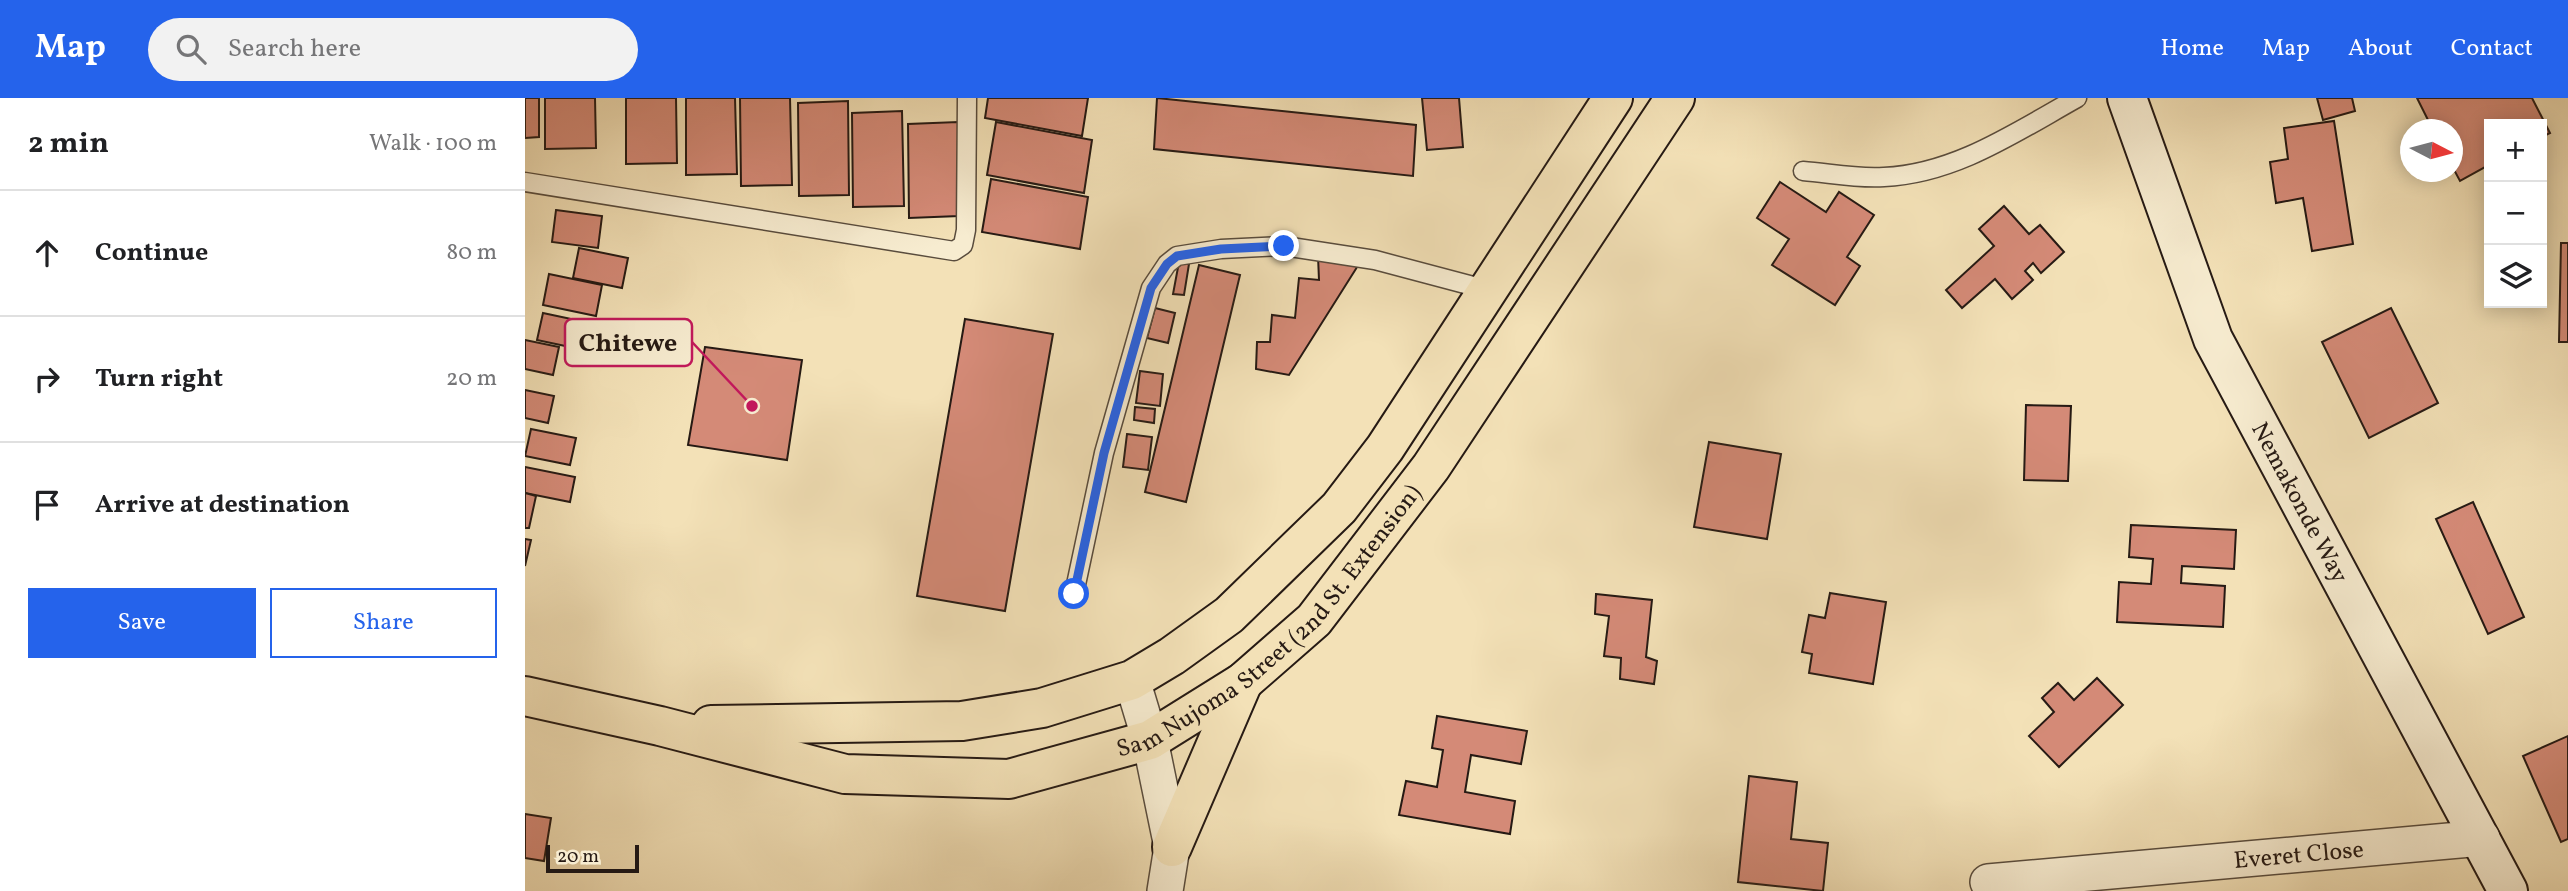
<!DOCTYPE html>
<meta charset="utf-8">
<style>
body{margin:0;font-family:Vollkorn,serif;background:#f2f2f2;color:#202124}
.controls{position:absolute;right:21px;top:21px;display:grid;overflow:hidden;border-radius:0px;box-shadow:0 4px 18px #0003}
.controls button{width:63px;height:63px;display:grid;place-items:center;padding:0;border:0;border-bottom:2px solid #e0e0e0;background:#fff;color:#202124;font:35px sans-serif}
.compass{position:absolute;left:1875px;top:21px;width:63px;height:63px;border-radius:50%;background:#fff;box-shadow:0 4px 18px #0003;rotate:96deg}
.scale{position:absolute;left:21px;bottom:18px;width:93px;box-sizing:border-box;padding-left:7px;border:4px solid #261a14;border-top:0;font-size:19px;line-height:24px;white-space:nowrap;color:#261a14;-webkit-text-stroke:5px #f7ecd0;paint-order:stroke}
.stop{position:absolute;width:21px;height:21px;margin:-16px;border:5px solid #2563eb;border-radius:50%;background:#fff}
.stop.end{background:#2563eb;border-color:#fff;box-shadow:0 2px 7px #0008}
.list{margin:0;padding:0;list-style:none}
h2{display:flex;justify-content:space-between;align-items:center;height:91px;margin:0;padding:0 28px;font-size:30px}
h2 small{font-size:23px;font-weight:400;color:#757577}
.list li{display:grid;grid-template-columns:46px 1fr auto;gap:21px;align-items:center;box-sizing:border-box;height:126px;padding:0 28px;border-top:2px solid #e0e0e0}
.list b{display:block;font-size:26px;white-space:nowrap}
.list em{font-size:23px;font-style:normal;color:#757577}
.actions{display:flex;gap:14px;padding:21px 28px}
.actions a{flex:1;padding:16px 0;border:2px solid #2563eb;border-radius:0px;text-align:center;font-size:24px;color:#2563eb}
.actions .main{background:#2563eb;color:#fff}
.icon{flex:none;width:38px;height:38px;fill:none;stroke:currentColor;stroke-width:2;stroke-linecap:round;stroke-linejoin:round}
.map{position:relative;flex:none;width:2043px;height:793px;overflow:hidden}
header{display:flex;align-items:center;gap:42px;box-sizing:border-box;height:98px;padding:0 35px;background:#2563eb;color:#fff}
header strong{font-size:33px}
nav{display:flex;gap:38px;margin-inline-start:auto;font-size:24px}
.search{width:490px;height:63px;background:#f2f2f2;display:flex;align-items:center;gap:18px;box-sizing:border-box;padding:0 24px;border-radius:38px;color:#757577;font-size:26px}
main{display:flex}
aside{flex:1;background:#fff}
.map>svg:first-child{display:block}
</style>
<header>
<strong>Map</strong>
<div class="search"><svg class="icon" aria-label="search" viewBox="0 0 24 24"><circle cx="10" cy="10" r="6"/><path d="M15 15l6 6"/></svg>Search here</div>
<nav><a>Home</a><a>Map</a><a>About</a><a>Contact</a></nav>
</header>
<main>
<aside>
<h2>2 min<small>Walk · 100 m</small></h2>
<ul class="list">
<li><svg class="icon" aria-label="ahead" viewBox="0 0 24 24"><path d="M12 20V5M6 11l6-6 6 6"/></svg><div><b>Continue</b></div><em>80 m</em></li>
<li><svg class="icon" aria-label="right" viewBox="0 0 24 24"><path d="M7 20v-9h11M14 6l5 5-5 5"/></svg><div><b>Turn right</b></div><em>20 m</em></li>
<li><svg class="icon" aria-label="arrive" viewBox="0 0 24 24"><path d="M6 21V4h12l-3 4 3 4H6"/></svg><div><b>Arrive at destination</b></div></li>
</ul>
<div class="actions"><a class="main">Save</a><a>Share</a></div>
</aside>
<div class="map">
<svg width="2043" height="793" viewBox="0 0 2043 793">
<rect width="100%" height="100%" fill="#f3e1b7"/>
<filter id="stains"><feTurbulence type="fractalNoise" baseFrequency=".00286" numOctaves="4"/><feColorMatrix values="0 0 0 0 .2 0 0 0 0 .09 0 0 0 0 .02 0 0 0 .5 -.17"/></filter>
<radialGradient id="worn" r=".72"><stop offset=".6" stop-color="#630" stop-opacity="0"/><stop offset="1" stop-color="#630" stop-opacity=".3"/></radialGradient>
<!-- building -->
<g fill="#d48a77" stroke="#261a14" stroke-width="2">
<path d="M0,0H14V39L0,40Z"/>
<path d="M20,0H70L71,50L20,51Z"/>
<path d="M101,0H151L152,65L101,66Z"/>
<path d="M161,0H210L212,76L161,77Z"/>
<path d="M215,0H265L267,87L216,88Z"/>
<path d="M463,0H563L557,38L460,20Z"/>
<path d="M632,0L891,27L888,78L629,51Z"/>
<path d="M897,0H934L938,49L902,52Z"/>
<path d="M1792,0H1827L1830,13L1798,22Z"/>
<path d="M1892,0H2007L2025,35L2017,39V26H1964V67L1935,83L1927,68V32H1908Z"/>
<path d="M323,3L324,97L274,98L273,5Z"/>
<path d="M377,13L379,108L328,109L327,15Z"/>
<path d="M1809,23L1828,146L1787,153L1778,100L1751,105L1745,64L1763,61L1759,30Z"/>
<path d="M433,24L434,118L384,120L383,26Z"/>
<path d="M471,24L567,42L559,95L462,77Z"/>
<path d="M466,81L563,99L555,151L457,134Z"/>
<path d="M1255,84L1301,114L1314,94L1349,117L1322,159L1335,168L1310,207L1247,167L1264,141L1232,120Z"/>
<path d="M1479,108L1504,136L1515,127L1539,154L1516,175L1508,165L1500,173L1508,182L1487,201L1470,181L1437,210L1421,192L1469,148L1454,131Z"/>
<path d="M31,112L77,118L73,150L27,144Z"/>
<path d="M2036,145H2043V244H2034Z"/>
<path d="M54,150L103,160L97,190L48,180Z"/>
<path d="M793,158L834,166L764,277L731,271L732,244H745L747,217L770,220L774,180L794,182Z"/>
<path d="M654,164L664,166L659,197L648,196Z"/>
<path d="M674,167L715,177L661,404L620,394Z"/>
<path d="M24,176L77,187L71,218L18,207Z"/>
<path d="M630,210L650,215L643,245L622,240Z"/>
<path d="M1866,210L1913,305L1844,340L1797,244Z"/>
<path d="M18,215L65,225L59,252L12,242Z"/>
<path d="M440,221L528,236L480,513L392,498Z"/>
<path d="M0,242L34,249L28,277L0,271Z"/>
<path d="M180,249L277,262L262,362L163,347Z"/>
<path d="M615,273L638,276L635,308L611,305Z"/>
<path d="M0,292L29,298L23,325L0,320Z"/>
<path d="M1501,307L1546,308L1543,383L1499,382Z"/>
<path d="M610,309L630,311L629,325L609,322Z"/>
<path d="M6,331L51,340L45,367L0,358Z"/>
<path d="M602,336L627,339L623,372L598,369Z"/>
<path d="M1184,344L1256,356L1242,441L1169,429Z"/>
<path d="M0,369L50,379L45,404L0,395Z"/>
<path d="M0,395L11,398L4,430H0Z"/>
<path d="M1948,404L1999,519L1963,536L1911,421Z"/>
<path d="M1606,427L1711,432L1709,471L1657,468L1656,485L1700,488L1698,529L1592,524L1594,484L1626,486L1628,461L1604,459Z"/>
<path d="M0,441L6,442L0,468Z"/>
<path d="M1305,495L1361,504L1348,586L1284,575L1287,556L1277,554L1284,517L1300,520Z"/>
<path d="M1071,496L1127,502L1121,559L1132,563L1129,586L1095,581L1096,560L1079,558L1084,518L1070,516Z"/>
<path d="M1572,580L1598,607L1534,669L1504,638L1529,614L1517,600L1533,585L1549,602Z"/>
<path d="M912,618L1002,633L996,666L946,657L940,694L990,703L985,736L874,717L881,683L912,689L918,652L907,650Z"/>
<path d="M2043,638V741L2036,744L1998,658Z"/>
<path d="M1224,678L1272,684L1266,741L1303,745L1298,793L1213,784Z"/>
<path d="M0,716L26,720L19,763L0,760Z"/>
</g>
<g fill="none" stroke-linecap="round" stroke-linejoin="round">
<defs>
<g id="lane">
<path d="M1278,73C1304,75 1332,81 1359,79C1430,76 1491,34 1552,0"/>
<path d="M0,84L429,153L438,147L441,132L442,0"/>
<path d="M549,496L579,355L626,190L642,166L652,158L696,151L759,148L850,162L963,192"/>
</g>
<g id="street">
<path d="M607,582L625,642L647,749L640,793"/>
<path id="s1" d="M1463,784L1957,740"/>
</g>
<g id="secondary">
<path id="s2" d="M1602,0L1688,241L1983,793"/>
</g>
<g id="highway">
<path id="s3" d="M0,598L135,628L320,676L484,681L625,642L718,584L789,522L906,369L1150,0"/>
<path d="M186,627L437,623L517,610L607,582L647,558L704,517L814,410L860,350L1088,0"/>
<path d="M647,749L718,584"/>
</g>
</defs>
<!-- lane casing -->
<use href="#lane" stroke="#594c3d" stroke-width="21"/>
<!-- street casing -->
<use href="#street" stroke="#594c3d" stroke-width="38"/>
<!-- secondary casing -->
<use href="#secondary" stroke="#261a14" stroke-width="42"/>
<!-- highway casing -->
<use href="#highway" stroke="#261a14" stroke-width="42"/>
<!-- lane -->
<use href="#lane" stroke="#f7ecd0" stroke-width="18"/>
<!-- street -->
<use href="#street" stroke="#f7ecd0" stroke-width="35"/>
<!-- secondary -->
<use href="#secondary" stroke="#f7ecd0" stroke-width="38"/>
<!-- highway -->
<use href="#highway" stroke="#f3e1b7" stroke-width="38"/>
</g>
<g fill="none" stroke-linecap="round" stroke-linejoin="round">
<!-- route -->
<path stroke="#2563eb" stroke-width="9" d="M549,496L579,355L626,190L642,166L652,158L696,151L759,148"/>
</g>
<g text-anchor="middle" stroke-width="5" stroke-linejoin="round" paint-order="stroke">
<!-- street labels -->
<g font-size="24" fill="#261a14" stroke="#f7ecd0">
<text dy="8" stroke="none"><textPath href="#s2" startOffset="441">Nemakonde Way</textPath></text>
<text dy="8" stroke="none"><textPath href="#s3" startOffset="808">Sam Nujoma Street (2nd St. Extension)</textPath></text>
<text dy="8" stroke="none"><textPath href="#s1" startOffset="312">Everet Close</textPath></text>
</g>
</g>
<!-- callouts -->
<path fill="none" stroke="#c2185b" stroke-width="2.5" d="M227 308L167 244"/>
<circle fill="#c2185b" stroke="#f7ecd0" stroke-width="2.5" cx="227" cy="308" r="7"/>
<rect fill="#f7ecd0" stroke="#c2185b" stroke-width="2.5" x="40" y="221" width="127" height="47" rx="7"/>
<g font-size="26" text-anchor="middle" font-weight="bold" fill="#261a14">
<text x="103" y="253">Chitewe</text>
</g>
<rect width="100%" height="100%" filter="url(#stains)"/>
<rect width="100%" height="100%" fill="url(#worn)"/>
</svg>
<div class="controls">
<button>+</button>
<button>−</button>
<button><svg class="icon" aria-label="layers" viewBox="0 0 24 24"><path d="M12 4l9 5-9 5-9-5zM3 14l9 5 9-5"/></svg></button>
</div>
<svg class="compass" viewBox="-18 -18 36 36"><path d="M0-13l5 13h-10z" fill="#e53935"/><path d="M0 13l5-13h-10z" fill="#757577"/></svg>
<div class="scale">20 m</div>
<div class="stop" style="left:549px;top:496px"></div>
<div class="stop end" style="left:759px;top:148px"></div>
</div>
</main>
